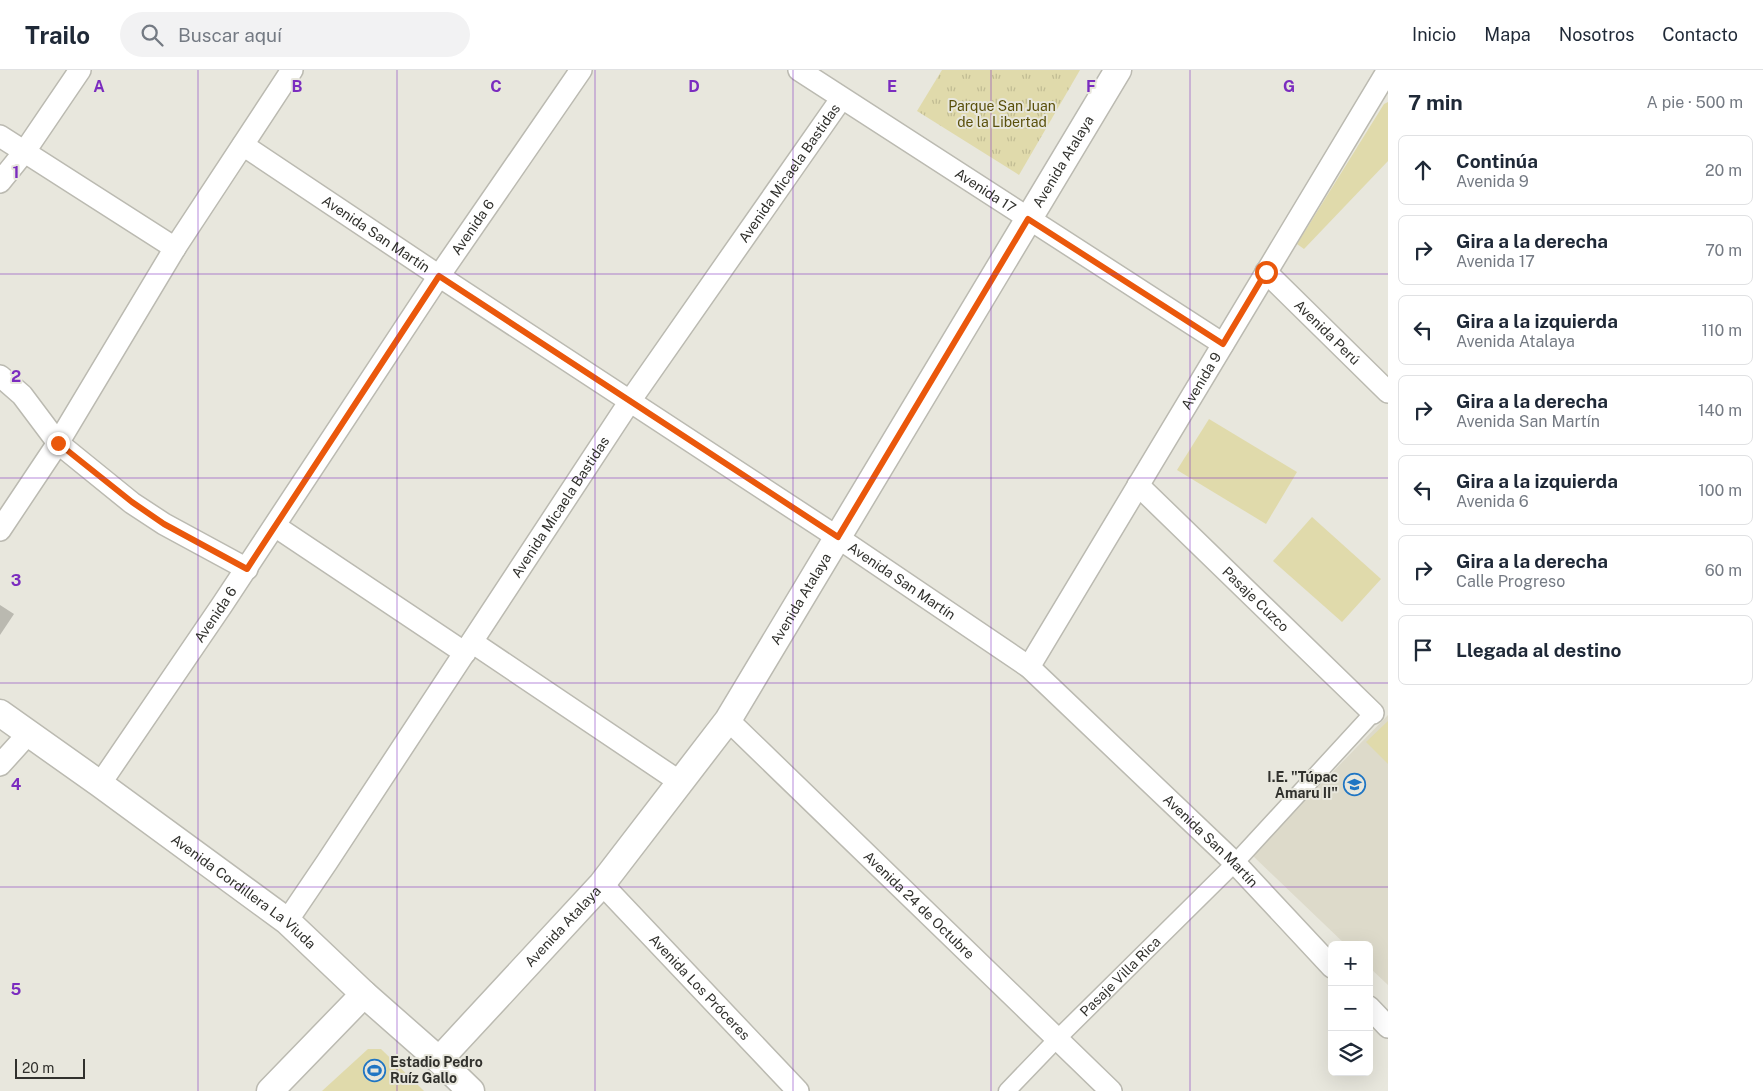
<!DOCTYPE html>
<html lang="es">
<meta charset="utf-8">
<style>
body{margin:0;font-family:"Public Sans",sans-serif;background:#f2f2f3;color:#1f2937}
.controls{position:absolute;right:15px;bottom:15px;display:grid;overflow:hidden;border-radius:8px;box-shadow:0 5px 20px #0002}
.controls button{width:45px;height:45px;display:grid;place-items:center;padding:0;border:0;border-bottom:1px solid #e0e1e3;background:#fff;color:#1f2937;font:25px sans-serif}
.scale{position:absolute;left:15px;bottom:12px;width:70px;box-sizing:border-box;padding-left:5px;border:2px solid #31312d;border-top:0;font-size:14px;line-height:18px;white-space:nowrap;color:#31312d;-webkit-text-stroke:4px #e8e7dd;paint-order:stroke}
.stop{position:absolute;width:15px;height:15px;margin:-11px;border:4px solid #ea580c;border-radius:50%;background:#fff}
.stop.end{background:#ea580c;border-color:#fff;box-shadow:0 1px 5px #0008}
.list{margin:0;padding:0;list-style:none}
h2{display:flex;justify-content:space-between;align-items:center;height:65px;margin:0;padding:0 20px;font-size:21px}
h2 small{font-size:16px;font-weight:400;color:#747a83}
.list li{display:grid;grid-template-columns:32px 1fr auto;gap:15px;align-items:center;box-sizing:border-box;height:70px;margin:0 10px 10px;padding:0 10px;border:1px solid #e0e1e3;border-radius:8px}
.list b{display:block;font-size:19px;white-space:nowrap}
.list p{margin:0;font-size:16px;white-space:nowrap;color:#747a83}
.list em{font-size:16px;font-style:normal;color:#747a83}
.icon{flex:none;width:28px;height:28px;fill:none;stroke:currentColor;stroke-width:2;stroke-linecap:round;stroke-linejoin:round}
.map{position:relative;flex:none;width:1388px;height:1021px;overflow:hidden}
header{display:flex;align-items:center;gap:30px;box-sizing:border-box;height:70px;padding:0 25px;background:#fff;border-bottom:1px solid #e0e1e3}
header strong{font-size:24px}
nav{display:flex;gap:28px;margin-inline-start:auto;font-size:18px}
.search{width:350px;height:45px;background:#f2f2f3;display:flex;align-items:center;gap:12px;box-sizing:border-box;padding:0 18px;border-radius:28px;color:#747a83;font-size:19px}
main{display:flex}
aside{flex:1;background:#fff}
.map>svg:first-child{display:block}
</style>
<header>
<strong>Trailo</strong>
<div class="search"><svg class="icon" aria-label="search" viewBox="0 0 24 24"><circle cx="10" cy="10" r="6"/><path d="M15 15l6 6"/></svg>Buscar aquí</div>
<nav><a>Inicio</a><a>Mapa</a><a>Nosotros</a><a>Contacto</a></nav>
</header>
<main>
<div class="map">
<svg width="1388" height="1021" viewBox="0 0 1388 1021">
<defs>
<pattern id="park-tufts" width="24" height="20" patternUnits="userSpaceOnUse" patternTransform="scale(1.25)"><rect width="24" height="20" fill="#e0daab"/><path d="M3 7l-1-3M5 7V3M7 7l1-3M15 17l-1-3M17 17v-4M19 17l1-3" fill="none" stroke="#c1bc93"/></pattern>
</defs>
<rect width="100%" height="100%" fill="#e8e7dd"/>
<!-- built -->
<path fill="#dddaca" d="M1388,645V915L1369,897V875H1346L1252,785Z"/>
<!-- green -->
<g fill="#e0daab">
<path d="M1388,32V91L1304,179L1297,174L1384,34Z"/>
<path d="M1209,349L1297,402L1266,454L1177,400Z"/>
<path d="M1312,447L1381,509L1342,552L1273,491Z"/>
<path d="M1388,651V694L1366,672Z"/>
<path d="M368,979H381L424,1021H322Z"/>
</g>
<!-- park -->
<path fill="url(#park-tufts)" d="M942,0H1080L1019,105L917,41Z"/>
<!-- building -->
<path fill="#bab9b0" d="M0,535L14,544L0,565Z"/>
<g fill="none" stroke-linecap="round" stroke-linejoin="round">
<defs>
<g id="pedestrian">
<path id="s1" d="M1007,1021L1057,969L1235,793L1373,643"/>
</g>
<g id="minor">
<path id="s2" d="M799,0L1223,274"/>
<path d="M0,66L175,178"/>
<path id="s3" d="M243,75L439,206L837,467L1029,597L1235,793L1332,897"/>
<path d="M0,112L25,81L80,0"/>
<path id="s4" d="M1266,202L1388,322"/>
<path d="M0,306L22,325L58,373L132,433L164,454L247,499"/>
<path id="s5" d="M1138,415L1373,643"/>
<path d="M275,456L465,583"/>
<path d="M0,460L58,373L175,178L292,0"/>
<path d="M472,572L680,712"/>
<path id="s6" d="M1029,597L1388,0"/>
<path id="s7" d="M728,650L1111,1021"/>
<path d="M0,695L28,664"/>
<path id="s8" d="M100,714L222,535L439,206L581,0"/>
<path id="s9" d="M602,814L798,1021"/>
<path id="s10" d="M287,851L327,792L630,331L841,29"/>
<path d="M1369,937L1388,957"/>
</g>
<g id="tertiary">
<path id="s11" d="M0,643L100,714L287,851L364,924L439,990L471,1021"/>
<path id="s12" d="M439,990L602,814L728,650L1118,0"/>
<path d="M270,1021L364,924"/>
</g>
</defs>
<!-- pedestrian casing -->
<use href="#pedestrian" stroke="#bbbab1" stroke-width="19"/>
<!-- minor casing -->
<use href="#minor" stroke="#bbbab1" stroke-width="24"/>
<!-- tertiary casing -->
<use href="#tertiary" stroke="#bbbab1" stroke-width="29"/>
<!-- pedestrian -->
<use href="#pedestrian" stroke="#fff" stroke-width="16"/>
<!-- minor -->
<use href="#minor" stroke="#fff" stroke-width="21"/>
<!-- tertiary -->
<use href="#tertiary" stroke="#fff" stroke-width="26"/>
</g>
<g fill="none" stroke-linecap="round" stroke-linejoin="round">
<!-- route -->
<path stroke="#ea580c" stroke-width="6" d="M58,373L132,432L164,454L247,499L439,206L838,467L1028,149L1223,274L1266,202"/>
</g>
<!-- grid -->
<path fill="none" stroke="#7b2cbf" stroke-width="1" stroke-opacity="0.55" d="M198,0V1021M397,0V1021M595,0V1021M793,0V1021M991,0V1021M1190,0V1021M0,204H1388M0,408H1388M0,613H1388M0,817H1388"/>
<!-- icons -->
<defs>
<symbol id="school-ring" viewBox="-11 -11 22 22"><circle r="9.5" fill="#e8e7dd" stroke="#1f75c3" stroke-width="1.5"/><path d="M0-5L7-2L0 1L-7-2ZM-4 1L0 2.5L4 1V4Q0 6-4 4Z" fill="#1f75c3"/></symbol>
<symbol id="stadium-ring" viewBox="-11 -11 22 22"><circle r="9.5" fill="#e8e7dd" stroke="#1f75c3" stroke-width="1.5"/><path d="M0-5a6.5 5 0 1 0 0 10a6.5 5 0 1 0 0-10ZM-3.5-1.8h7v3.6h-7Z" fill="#1f75c3"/></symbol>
</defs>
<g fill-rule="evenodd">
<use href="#school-ring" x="1342" y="702" width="25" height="25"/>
<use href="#stadium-ring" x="362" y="988" width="25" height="25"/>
</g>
<g text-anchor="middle" stroke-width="4" stroke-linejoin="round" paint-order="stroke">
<!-- park labels -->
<g font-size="14" fill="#5a500b" stroke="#e8e7dd">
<text x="1002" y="41">Parque San Juan<tspan x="1002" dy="16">de la Libertad</tspan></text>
</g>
<!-- street labels -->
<g font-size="14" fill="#31312d" stroke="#e8e7dd">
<text dy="5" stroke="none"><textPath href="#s12" startOffset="1098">Avenida Atalaya</textPath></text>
<text dy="5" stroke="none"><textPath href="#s10" startOffset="901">Avenida Micaela Bastidas</textPath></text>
<text dy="5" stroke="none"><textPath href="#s2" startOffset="222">Avenida 17</textPath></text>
<text dy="5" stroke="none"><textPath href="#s8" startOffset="670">Avenida 6</textPath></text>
<text dy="5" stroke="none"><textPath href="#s3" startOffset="160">Avenida San Martín</textPath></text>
<text dy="5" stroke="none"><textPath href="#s4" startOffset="86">Avenida Perú</textPath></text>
<text dy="5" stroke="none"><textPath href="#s6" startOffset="334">Avenida 9</textPath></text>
<text dy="5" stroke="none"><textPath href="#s10" startOffset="496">Avenida Micaela Bastidas</textPath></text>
<text dy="5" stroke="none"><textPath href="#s3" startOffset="790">Avenida San Martín</textPath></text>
<text dy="5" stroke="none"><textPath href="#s12" startOffset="588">Avenida Atalaya</textPath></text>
<text dy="5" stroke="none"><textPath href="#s5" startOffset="164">Pasaje Cuzco</textPath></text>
<text dy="5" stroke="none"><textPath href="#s8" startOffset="205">Avenida 6</textPath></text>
<text dy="5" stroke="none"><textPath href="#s3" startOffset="1195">Avenida San Martín</textPath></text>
<text dy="5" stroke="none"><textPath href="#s11" startOffset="302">Avenida Cordillera La Viuda</textPath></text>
<text dy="5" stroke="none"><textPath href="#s7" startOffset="266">Avenida 24 de Octubre</textPath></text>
<text dy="5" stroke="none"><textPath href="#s12" startOffset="182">Avenida Atalaya</textPath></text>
<text dy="5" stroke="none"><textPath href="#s1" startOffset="161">Pasaje Villa Rica</textPath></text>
<text dy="5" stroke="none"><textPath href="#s9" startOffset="142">Avenida Los Próceres</textPath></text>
</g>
<!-- poi labels -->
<g font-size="14" font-weight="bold" fill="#31312d" stroke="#e8e7dd" text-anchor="end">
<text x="1338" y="712">I.E. "Túpac<tspan x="1338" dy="16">Amaru II"</tspan></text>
<text x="390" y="997" text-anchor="start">Estadio Pedro<tspan x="390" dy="16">Ruíz Gallo</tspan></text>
</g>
</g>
<g font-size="16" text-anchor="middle" font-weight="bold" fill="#7b2cbf" stroke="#e8e7dd" stroke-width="4" stroke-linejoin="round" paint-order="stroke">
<text x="99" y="22">A</text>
<text x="297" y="22">B</text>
<text x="496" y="22">C</text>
<text x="694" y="22">D</text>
<text x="892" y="22">E</text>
<text x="1091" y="22">F</text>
<text x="1289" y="22">G</text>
<text x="16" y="108">1</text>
<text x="16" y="312">2</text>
<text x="16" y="516">3</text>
<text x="16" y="720">4</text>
<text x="16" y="925">5</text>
</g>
</svg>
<div class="controls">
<button>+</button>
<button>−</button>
<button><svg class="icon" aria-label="layers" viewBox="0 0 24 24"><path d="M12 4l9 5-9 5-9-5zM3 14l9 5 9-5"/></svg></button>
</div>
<div class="scale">20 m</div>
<div class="stop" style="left:1266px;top:202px"></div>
<div class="stop end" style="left:58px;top:373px"></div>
</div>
<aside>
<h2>7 min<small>A pie · 500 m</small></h2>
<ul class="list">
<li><svg class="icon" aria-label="ahead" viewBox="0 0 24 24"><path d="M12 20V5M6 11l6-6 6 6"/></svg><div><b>Continúa</b><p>Avenida 9</p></div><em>20 m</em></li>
<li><svg class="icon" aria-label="right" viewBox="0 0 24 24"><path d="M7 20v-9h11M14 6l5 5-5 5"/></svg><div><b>Gira a la derecha</b><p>Avenida 17</p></div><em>70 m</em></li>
<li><svg class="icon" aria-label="left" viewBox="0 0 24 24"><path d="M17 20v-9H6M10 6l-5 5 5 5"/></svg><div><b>Gira a la izquierda</b><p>Avenida Atalaya</p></div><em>110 m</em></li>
<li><svg class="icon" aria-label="right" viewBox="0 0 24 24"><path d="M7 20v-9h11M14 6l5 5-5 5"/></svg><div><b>Gira a la derecha</b><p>Avenida San Martín</p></div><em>140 m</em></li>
<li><svg class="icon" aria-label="left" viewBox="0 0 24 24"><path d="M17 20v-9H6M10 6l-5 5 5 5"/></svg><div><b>Gira a la izquierda</b><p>Avenida 6</p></div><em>100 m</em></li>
<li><svg class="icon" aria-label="right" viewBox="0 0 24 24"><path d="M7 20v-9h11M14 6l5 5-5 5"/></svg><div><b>Gira a la derecha</b><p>Calle Progreso</p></div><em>60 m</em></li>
<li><svg class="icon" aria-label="arrive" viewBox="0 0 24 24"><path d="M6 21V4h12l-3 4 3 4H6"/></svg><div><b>Llegada al destino</b></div></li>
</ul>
</aside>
</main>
